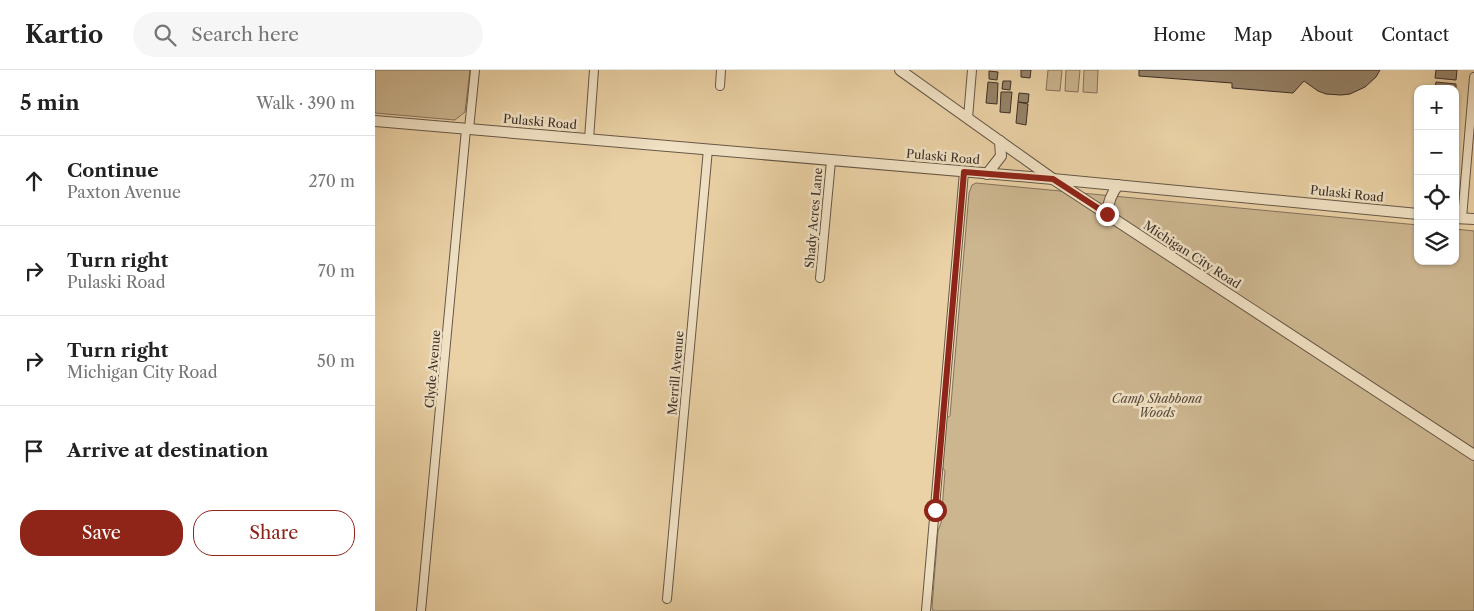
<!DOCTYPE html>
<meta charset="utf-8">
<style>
body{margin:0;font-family:"Libre Caslon Text",serif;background:#f6f6f6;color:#222}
.controls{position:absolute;right:15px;top:15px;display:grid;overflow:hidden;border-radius:10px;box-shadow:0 1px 4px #0004}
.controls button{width:45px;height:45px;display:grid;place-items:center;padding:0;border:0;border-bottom:1px solid #e0e0e0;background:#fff;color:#222;font:25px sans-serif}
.stop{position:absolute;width:15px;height:15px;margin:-11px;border:4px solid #8f2418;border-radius:50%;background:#fff}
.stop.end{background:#8f2418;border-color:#fff;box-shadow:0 1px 5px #0008}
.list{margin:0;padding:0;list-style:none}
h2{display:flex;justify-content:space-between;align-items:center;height:65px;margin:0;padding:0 20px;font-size:21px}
h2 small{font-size:16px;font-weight:400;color:#767676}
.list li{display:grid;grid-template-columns:32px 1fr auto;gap:15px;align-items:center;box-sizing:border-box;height:90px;padding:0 20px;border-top:1px solid #e0e0e0}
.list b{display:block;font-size:19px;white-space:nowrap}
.list p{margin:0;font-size:16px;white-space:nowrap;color:#767676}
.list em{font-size:16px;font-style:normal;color:#767676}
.actions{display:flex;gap:10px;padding:15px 20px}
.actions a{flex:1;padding:11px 0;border:1px solid #8f2418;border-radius:20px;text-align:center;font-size:18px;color:#8f2418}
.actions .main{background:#8f2418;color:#fff}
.icon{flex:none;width:28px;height:28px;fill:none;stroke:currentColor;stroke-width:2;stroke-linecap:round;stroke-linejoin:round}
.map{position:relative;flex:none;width:1099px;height:541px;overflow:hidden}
header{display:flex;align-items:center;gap:30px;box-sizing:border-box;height:70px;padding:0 25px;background:#fff;border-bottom:1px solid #e0e0e0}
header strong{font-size:24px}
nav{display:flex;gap:28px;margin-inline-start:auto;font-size:18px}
.search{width:350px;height:45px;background:#f6f6f6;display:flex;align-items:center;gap:12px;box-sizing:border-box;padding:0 18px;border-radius:28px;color:#767676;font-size:19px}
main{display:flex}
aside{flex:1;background:#fff}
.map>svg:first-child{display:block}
</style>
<header>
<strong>Kartio</strong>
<div class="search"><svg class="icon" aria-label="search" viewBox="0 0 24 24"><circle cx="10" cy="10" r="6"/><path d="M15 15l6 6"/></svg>Search here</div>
<nav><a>Home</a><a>Map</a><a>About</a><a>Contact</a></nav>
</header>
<main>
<aside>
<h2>5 min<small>Walk · 390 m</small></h2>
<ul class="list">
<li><svg class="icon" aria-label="ahead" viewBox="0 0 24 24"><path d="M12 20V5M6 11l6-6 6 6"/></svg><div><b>Continue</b><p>Paxton Avenue</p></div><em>270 m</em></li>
<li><svg class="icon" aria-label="right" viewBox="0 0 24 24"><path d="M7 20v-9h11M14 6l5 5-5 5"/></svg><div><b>Turn right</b><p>Pulaski Road</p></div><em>70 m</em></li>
<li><svg class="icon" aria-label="right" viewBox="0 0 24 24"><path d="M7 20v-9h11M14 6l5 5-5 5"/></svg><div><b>Turn right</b><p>Michigan City Road</p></div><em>50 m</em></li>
<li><svg class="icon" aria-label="arrive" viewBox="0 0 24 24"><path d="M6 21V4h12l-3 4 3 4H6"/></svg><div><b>Arrive at destination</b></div></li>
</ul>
<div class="actions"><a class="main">Save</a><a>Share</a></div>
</aside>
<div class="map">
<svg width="1099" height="541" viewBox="0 0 1099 541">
<rect width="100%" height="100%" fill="#ead2a6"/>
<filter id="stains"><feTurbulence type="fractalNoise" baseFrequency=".004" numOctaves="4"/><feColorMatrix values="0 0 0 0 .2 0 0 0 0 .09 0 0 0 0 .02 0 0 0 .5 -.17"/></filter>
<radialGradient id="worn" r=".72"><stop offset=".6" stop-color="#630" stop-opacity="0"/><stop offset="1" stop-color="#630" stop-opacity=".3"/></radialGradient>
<!-- green -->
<g fill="#ccb690" stroke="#84725c">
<path d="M0,0H95L90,42L80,50L0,43Z"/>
<path d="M673,0H687L685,21L671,20Z"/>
<path d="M691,0H705L703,22L690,21Z"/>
<path d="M709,0H723L722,23L708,22Z"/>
<path d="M601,113L1043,155V191H1080V159L1099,161V541H558L557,537L563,461L566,453L570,401L567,397L571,348L575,346L594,123L597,115Z"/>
</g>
<!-- building -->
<g fill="#968369" stroke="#3b2e27">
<path d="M646,0H656L655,8L646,7Z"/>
<path d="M764,0H1005L1001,7L990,17L975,24L966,25L951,24L943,21L929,11L918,23L857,18V13L764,6Z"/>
<path d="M1061,0H1082L1081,10L1060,8Z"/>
<path d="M614,1L623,2L622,10L614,9Z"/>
<path d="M628,11H636L635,20L627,19Z"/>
<path d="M613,12L623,13L622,34L611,33Z"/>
<path d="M1061,12L1081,14V25L1080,19H1060Z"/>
<path d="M626,22H637L635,43L625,42Z"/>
<path d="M644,23L654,24L653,33L643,32Z"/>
<path d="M643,32L653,34L651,55L641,53Z"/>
</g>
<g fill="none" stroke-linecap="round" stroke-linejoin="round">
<defs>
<g id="minor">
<path d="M345,16L346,0"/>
<path d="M593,48L597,0"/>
<path d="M94,59L100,0"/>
<path d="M214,69L219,0"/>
<path d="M1087,148L1099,7"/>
<path d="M445,208L456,91"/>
<path d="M292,529L333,79"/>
<path d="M46,541L91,59"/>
<path d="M551,541L589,102"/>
</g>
<g id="tertiary">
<path d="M525,0L678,109L1099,385"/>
<path d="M0,51L678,109L1043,144"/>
<path d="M612,104L626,86L625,71"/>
<path d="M732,144C733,132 736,124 743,115"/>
<path d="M1080,148L1099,149"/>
</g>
</defs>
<!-- minor casing -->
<use href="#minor" stroke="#675747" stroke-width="10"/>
<!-- tertiary casing -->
<use href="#tertiary" stroke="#675747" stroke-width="12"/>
<!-- minor -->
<use href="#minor" stroke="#f1e2c5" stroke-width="8"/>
<!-- tertiary -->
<use href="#tertiary" stroke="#f1e2c5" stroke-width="10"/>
</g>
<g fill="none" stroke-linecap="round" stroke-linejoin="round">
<!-- route -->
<path stroke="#8f2418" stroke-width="6" d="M560,440L589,102L678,109L732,144"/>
</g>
<g text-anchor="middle" stroke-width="5" stroke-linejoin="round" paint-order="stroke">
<!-- street labels -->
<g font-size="12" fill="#3b2e27" stroke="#f1e2c5">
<text transform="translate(165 52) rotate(5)" y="4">Pulaski Road</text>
<text transform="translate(568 87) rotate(5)" y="4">Pulaski Road</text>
<text transform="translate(972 124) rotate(6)" y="4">Pulaski Road</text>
<text transform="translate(439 148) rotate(-85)" y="4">Shady Acres Lane</text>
<text transform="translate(817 185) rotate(33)" y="4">Michigan City Road</text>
<text transform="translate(58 299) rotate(-85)" y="4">Clyde Avenue</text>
<text transform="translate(301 303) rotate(-85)" y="4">Merrill Avenue</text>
</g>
<!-- park labels -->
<g font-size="12" font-style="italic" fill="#58493c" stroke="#f1e2c5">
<text x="782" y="333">Camp Shabbona<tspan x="782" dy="14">Woods</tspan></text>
</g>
</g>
<rect width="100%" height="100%" filter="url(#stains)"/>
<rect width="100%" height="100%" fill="url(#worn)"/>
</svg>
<div class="controls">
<button>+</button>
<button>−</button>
<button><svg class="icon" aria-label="locate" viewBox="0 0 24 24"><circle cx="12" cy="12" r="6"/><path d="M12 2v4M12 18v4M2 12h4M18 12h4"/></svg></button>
<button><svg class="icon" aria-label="layers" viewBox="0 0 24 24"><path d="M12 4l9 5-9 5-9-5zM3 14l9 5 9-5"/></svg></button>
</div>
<div class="stop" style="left:560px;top:440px"></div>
<div class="stop end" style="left:732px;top:144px"></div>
</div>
</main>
